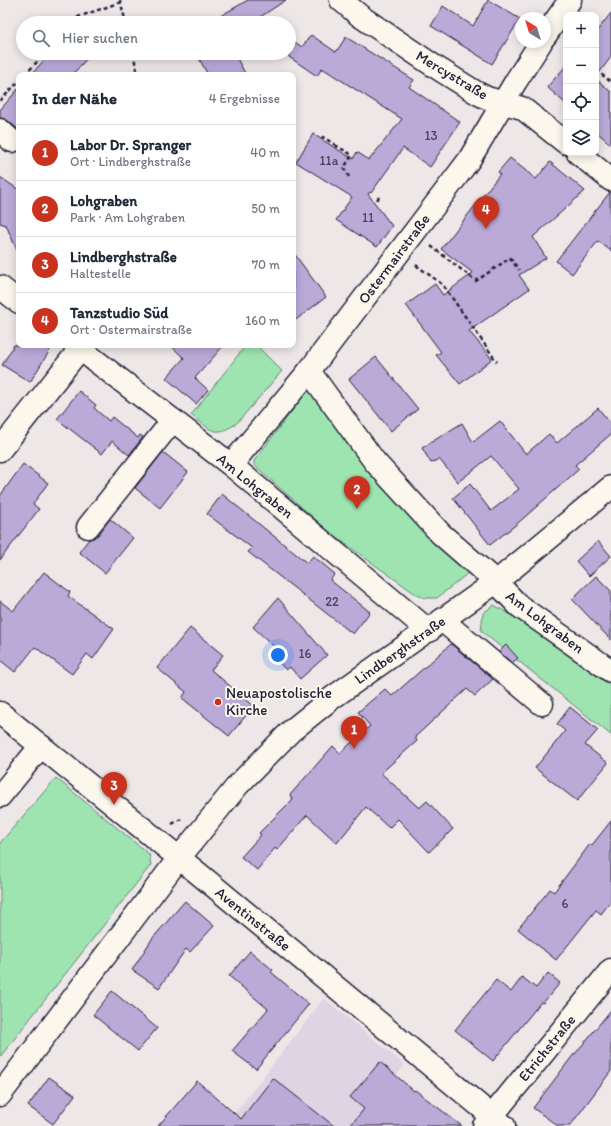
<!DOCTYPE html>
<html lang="de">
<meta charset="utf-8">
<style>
body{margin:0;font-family:Itim,sans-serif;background:#f2f2f3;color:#1f2937}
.controls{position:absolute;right:12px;top:12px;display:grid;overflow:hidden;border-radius:8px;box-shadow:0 2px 10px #0003}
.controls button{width:36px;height:36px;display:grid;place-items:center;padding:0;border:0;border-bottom:1px solid #e0e1e3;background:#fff;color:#1f2937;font:20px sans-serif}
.compass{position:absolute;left:515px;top:12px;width:36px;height:36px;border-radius:50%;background:#fff;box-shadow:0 2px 10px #0003;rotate:322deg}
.you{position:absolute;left:278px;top:655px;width:14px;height:14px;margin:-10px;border:3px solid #fff;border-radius:50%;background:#1a73e8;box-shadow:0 0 0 6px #1a73e833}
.badge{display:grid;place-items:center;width:26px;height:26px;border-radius:50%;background:#c8321e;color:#fff;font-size:13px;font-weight:700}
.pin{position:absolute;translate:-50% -33px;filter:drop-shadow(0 1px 2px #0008)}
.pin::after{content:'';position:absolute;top:21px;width:14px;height:12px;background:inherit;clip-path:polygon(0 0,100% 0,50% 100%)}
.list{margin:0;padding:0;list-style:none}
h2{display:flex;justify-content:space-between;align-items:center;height:52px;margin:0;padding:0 16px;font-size:17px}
h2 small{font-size:13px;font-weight:400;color:#747a83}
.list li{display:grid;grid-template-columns:26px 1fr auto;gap:12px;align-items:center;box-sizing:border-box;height:56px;padding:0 16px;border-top:1px solid #e0e1e3}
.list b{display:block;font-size:15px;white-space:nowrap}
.list p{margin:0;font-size:13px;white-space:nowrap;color:#747a83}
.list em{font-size:13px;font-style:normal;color:#747a83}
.icon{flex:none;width:22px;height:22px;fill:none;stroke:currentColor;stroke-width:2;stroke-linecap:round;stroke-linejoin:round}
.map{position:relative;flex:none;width:611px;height:1126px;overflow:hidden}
.search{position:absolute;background:#fff;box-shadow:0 2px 10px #0003;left:16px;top:16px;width:280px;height:44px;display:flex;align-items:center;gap:10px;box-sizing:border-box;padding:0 14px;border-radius:22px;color:#747a83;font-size:15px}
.panel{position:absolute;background:#fff;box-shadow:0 2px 10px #0003;left:16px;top:72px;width:280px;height:276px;border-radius:8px}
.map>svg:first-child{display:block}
</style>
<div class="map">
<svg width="611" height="1126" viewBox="0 0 611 1126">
<rect width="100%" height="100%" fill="#eee7e8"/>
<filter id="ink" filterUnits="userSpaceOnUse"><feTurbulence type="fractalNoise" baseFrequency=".025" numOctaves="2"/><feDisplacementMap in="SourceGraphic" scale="8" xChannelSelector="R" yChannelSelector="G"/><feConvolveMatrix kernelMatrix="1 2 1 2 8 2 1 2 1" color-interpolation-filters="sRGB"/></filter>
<g filter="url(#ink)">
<!-- built -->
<path fill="#dfd4e3" d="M324,998L405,1065L367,1110L385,1126H225Z"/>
<!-- green -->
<g fill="#9ee4b1" stroke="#608376">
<path d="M246,345H256L282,371L237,423C214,439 210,429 191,415Z"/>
<path d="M308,390H311L469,570L468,573L437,598H425L417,595L333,535L254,465V461Z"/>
<path d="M494,605L521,621L611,686V735L481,631L483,613Z"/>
<path d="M56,778L149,854L151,865L0,1057V843Z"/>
</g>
<!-- building -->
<g fill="#bba9d8" stroke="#22223b">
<path d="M248,0H286L251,23H219L216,21L217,23H208Z"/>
<path d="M488,0L520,19L492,64L431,26L443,6L473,26Z"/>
<path d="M611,13V57L596,77V32Z"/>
<path d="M311,35L336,52L346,37L414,80L409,87L460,122L430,167L403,148L371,193L370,192L368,194L392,226L377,247L336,220L352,197L296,162L313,134L353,159L357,152L369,160L402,119L322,68L317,76L289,57V38L302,47Z"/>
<path d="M50,53H92L72,75H31Z"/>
<path d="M196,53H234L246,75H208Z"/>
<path d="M566,66V104L547,87Z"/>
<path d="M596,79L611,92V145L596,131Z"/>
<path d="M19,88V130L8,121L0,118V110Z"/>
<path d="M510,158L536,179L550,162L585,191L533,237L546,258L519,275L529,289L469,331L492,359L460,384L436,355L441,352L406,305L435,284L443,295L473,273L441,249L500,174L498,172Z"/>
<path d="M0,177L19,190V255L6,225L0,223Z"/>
<path d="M610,192L611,251L598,241L572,274L556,261Z"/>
<path d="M293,252L326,297L293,322Z"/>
<path d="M14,345H41L50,350L30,382L2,365Z"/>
<path d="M170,345H224L195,378L208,390L196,404L166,378L184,358Z"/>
<path d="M376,357L418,409L391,431L349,379Z"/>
<path d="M79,391L96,405L94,408L109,421L112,417L138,438L140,435L143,437L129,455L112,441L102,454L57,419Z"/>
<path d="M598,408L611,424V434L575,465L579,469L518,523L490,545L453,498L470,484L491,511L519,489L491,456L458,482L439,459L431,463L422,448L462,423L473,442L500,421L526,454L549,434L557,443Z"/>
<path d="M163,452L188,472L160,508L135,488Z"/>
<path d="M23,464L48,483L33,504L39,509L0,560V496Z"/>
<path d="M222,494L307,563L313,556L335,574L330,580L370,612L353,634L248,552L252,548L207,514Z"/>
<path d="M110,519L133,538L105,573L79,552L89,539L93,538L98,535Z"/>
<path d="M598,541L611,556L589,576L576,561Z"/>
<path d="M44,572L70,592L68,596L114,629L93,659L87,654L72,674L35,647L15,672L0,660V601L13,611Z"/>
<path d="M596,576L611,591V640L572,599Z"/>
<path d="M278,598L327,655L300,679L290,667L286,670L275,658L281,653L253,627Z"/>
<path d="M190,628L223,655L211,670L254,706L229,736L182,698L186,692L157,668Z"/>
<path d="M451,644L493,679L475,696L467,689L415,737L417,741L381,773L419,808L427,801L453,829L429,852L398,819L389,828L366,807L337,843L307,815L277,850L275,848L257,870L241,857L261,835L259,833L293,799L290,795L333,746L340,753L370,726L358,712L385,689L392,696Z"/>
<path d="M506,645L518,658L512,663L499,652Z"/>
<path d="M570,707L598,730L585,745L608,763L577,801L535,768L565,731L557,724Z"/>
<path d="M611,821V901L601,914L596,910L556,960L518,929L550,889L554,892L590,844L592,845Z"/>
<path d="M185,901L214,926L190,952L186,949L159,988L132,970L152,939Z"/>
<path d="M250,951L273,970L271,972L309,1004L256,1069L232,1051L268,1009L229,976Z"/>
<path d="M548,973L560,983L543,1003L541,1002L493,1061L455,1030L496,980L511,992L522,977L536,988Z"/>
<path d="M112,991L157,1028L138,1051L93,1015Z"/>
<path d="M611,1010V1071L570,1126H558L533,1108L574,1054H575Z"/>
<path d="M380,1062L414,1091L415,1090L462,1126H350L364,1109L350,1097Z"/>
<path d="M49,1077L75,1095L53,1124L28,1106Z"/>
<path d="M273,1078L334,1126H158L197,1081L241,1119Z"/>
</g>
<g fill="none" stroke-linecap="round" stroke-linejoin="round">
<defs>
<g id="minor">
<path d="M341,0L360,16L434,66L477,93L487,98L522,108L566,143"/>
<path d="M545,36L570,0"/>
<path d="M0,130L12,141"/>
<path d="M578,153L611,180"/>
<path d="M0,287L19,302"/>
<path d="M75,345L231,465L429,631"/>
<path d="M309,371L375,462L441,534L496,582L519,606L611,671"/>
<path d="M0,450L83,345"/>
<path d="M231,465L309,371L454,180L469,160L516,81L541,42"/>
<path d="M88,527L173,420"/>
<path d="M442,620L542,704"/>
<path d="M0,713L199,874L504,1126"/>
<path d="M0,796L41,746"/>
<path d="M0,1095L179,858L238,785L291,731L332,698L496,582L611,487"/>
<path d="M484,1126L611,970"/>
</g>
</defs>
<!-- minor casing -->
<use href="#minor" stroke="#22223b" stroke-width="25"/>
<!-- path -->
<g stroke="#22223b" stroke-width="2.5" stroke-dasharray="4 3" stroke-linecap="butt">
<path d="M120,0L126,23"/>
<path d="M73,23L78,17L121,2"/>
<path d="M133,53L138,75"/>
<path d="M596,70L611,82"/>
<path d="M25,75L45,53"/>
<path d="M0,101L19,81"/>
<path d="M322,139L323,137L337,146"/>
<path d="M336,148L337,146L352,155L344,168L349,177"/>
<path d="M377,200L379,197"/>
<path d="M431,246L476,281L510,258L519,270"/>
<path d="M416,265L443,285L497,362"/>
<path d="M172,824L181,819"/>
</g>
<!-- minor -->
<use href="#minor" stroke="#fbf7ec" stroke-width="22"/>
</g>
</g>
<!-- markers -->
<circle fill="#c8321e" stroke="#fbf7ec" stroke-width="1.5" cx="218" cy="702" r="4"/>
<g text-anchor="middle" stroke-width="4" stroke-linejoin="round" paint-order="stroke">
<!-- number labels -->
<g font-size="13" fill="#484462">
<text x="431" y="140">13</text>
<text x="329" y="165">11a</text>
<text x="368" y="222">11</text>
<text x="332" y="606">22</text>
<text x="305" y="658">16</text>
<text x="565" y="908">6</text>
</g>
<!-- street labels -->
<g font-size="15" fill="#22223b" stroke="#fbf7ec">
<text transform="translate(452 75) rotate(31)" y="5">Mercystraße</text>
<text transform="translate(394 259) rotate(-53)" y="5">Ostermairstraße</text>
<text transform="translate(255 486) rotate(39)" y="5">Am Lohgraben</text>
<text transform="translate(545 622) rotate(37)" y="5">Am Lohgraben</text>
<text transform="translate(400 650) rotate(-35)" y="5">Lindberghstraße</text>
<text transform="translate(253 919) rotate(39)" y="5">Aventinstraße</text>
<text transform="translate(547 1048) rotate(-51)" y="5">Etrichstraße</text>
</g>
<!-- poi labels -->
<g font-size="15" fill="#22223b" stroke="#fbf7ec" text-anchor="start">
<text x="226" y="698">Neuapostolische<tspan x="226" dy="17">Kirche</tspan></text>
</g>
</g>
</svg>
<div class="controls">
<button>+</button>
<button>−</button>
<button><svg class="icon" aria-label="locate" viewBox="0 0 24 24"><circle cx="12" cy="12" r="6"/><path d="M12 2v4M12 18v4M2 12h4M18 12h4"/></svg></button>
<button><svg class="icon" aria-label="layers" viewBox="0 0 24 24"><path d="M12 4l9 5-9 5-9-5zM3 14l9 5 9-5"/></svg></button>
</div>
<svg class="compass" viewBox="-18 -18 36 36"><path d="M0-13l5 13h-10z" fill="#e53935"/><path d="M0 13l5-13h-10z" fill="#747a83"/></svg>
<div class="you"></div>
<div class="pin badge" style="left:354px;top:749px">1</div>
<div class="pin badge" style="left:357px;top:509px">2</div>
<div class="pin badge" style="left:114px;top:805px">3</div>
<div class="pin badge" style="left:486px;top:229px">4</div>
<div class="search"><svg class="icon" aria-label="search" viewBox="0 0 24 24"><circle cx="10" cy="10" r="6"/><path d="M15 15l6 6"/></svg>Hier suchen</div>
<section class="panel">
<h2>In der Nähe<small>4 Ergebnisse</small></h2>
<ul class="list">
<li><span class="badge">1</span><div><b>Labor Dr. Spranger</b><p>Ort · Lindberghstraße</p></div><em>40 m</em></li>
<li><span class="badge">2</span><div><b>Lohgraben</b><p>Park · Am Lohgraben</p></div><em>50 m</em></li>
<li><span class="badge">3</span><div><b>Lindberghstraße</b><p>Haltestelle</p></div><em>70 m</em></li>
<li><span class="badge">4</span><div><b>Tanzstudio Süd</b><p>Ort · Ostermairstraße</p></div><em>160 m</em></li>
</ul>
</section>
</div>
